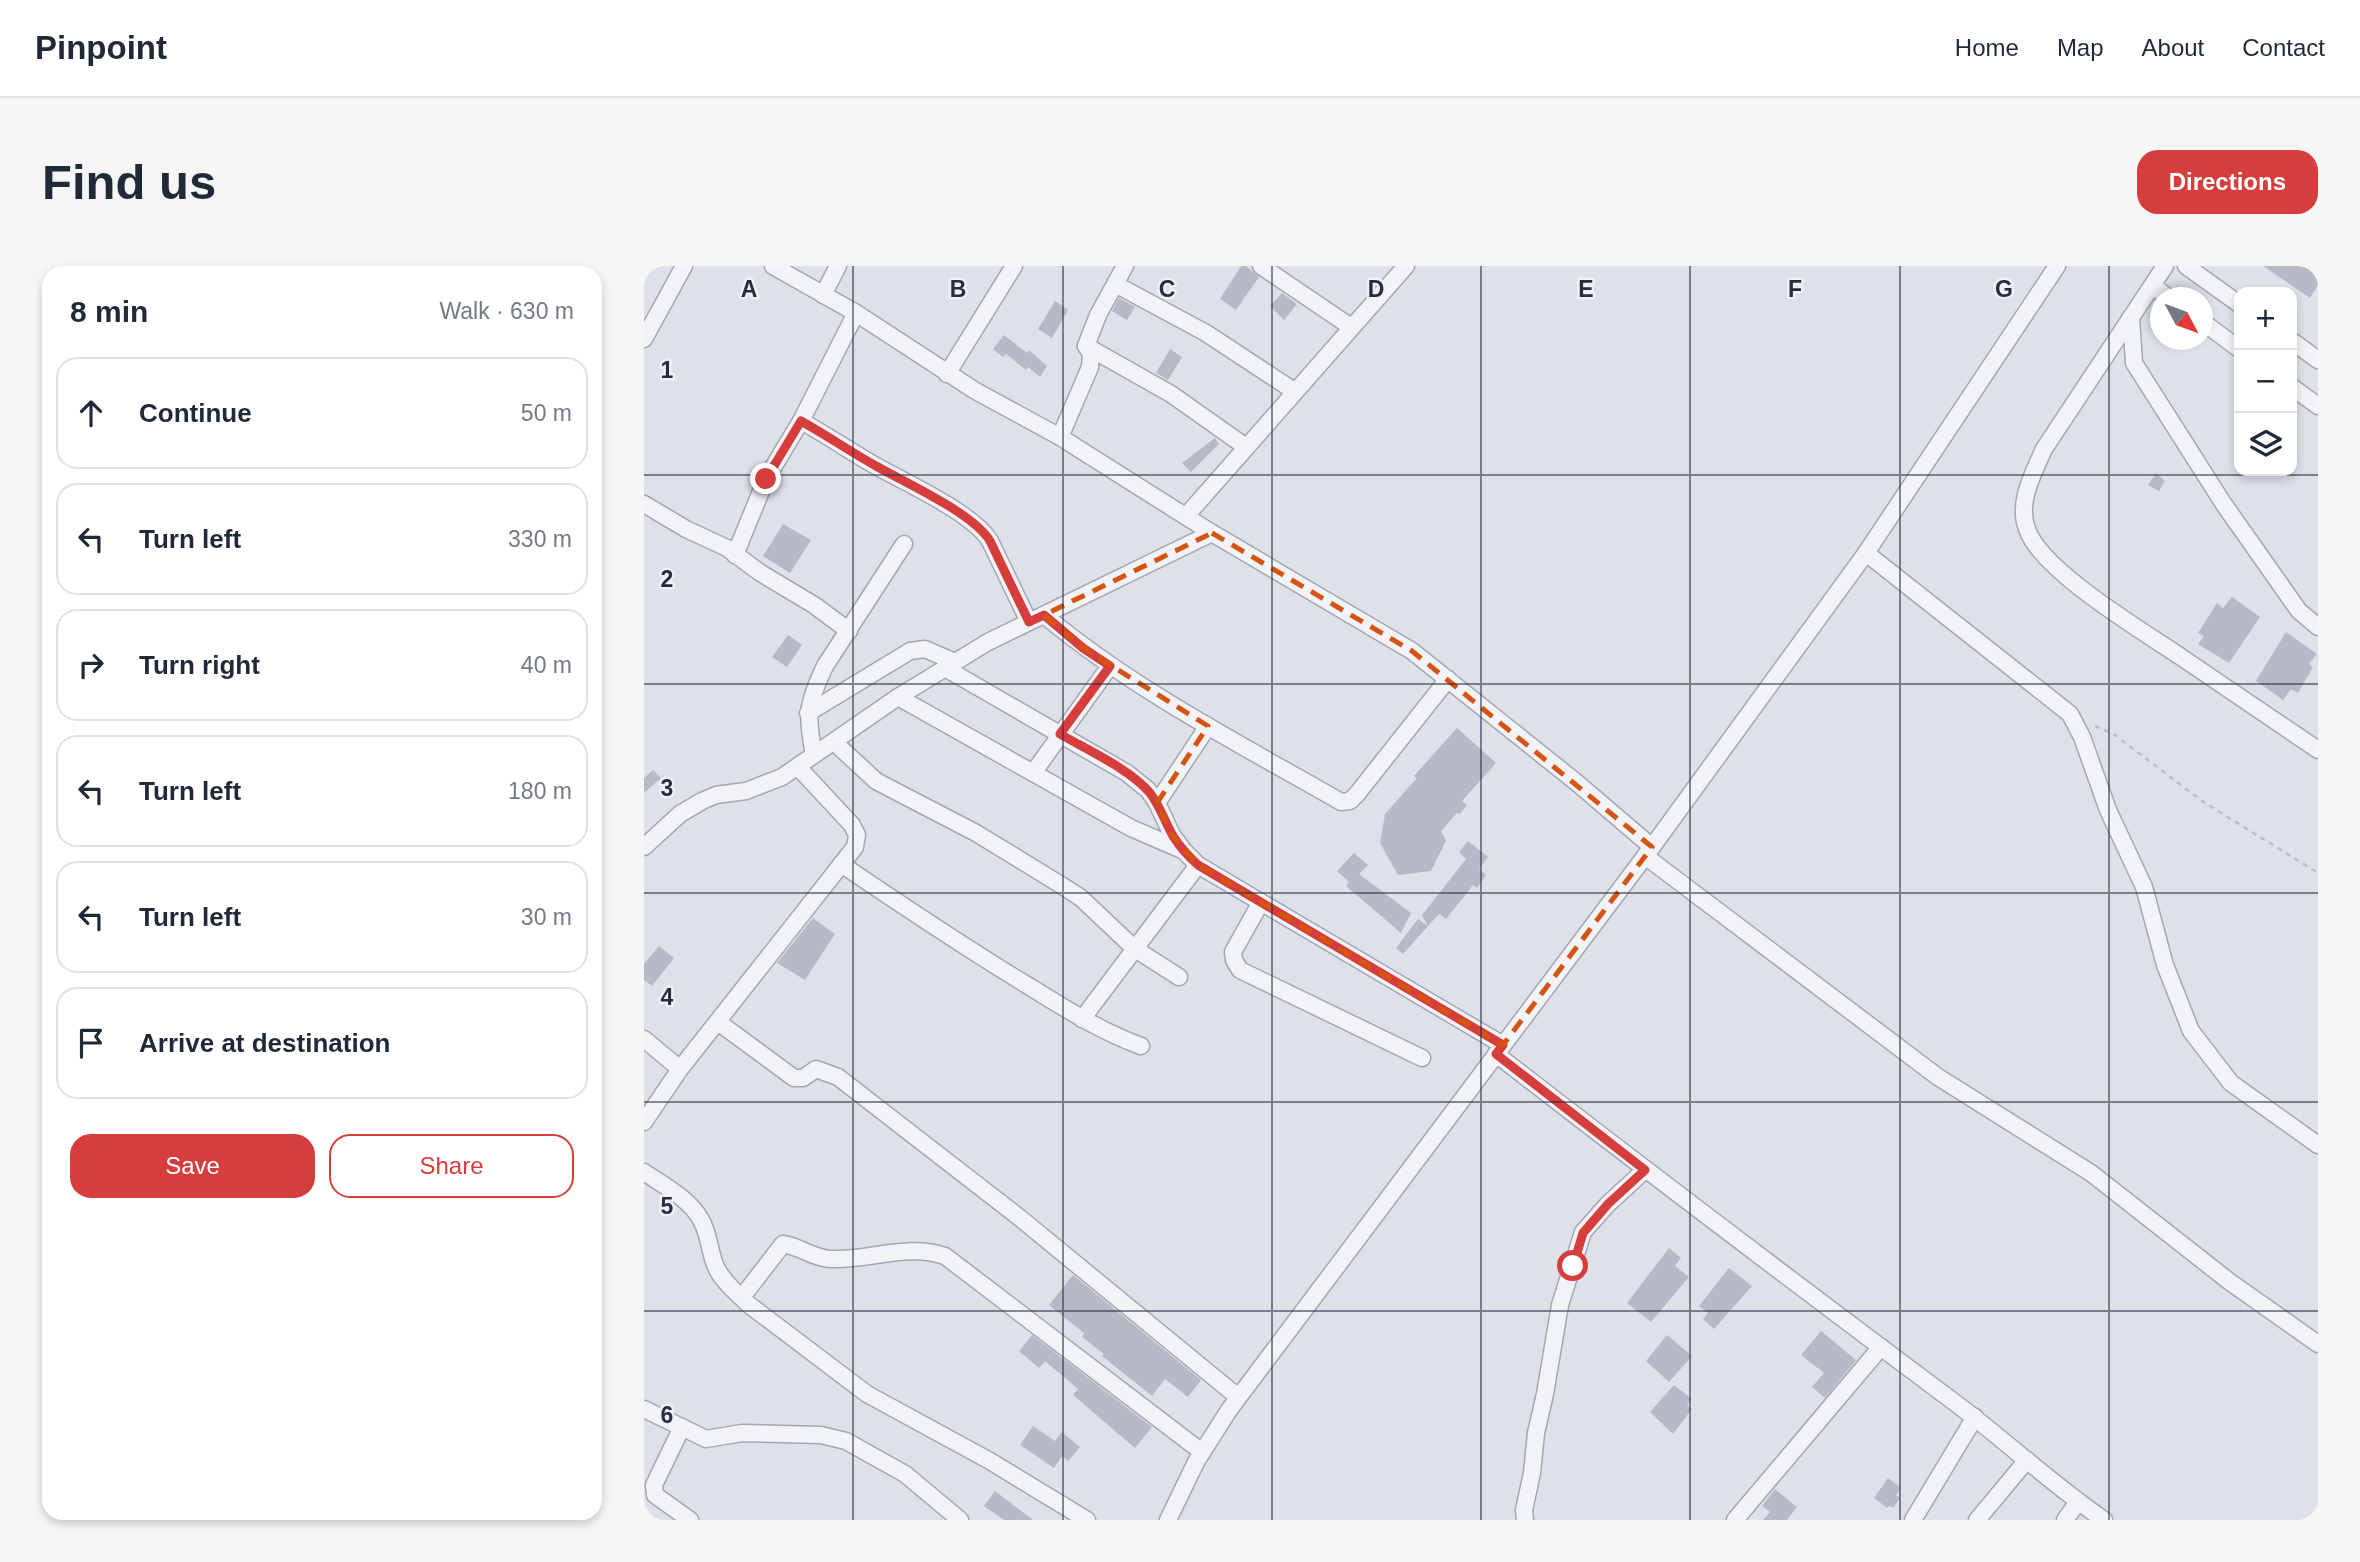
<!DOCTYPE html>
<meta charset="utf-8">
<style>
body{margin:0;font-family:Helvetica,sans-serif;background:#f6f6f7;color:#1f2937}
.controls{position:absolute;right:21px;top:21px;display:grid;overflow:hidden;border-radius:14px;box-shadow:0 4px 10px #0003}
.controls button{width:63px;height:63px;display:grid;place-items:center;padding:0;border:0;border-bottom:2px solid #e0e1e3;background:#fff;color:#1f2937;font:35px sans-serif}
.compass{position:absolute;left:1506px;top:21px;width:63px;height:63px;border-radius:50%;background:#fff;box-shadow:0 4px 10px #0003;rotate:131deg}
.stop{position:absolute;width:21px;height:21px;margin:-16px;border:5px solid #d63d3d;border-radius:50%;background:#fff}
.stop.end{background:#d63d3d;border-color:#fff;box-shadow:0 2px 7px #0008}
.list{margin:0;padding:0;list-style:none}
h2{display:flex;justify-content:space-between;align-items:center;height:91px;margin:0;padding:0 28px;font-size:30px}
h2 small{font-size:23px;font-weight:400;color:#747a83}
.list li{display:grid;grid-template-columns:46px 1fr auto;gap:21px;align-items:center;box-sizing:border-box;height:112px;margin:0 14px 14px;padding:0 14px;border:2px solid #e0e1e3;border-radius:21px}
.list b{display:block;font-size:26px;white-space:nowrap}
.list em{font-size:23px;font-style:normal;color:#747a83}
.actions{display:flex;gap:14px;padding:21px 28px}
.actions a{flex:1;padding:16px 0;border:2px solid #d63d3d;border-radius:21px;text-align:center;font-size:24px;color:#d63d3d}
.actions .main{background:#d63d3d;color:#fff}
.icon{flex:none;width:38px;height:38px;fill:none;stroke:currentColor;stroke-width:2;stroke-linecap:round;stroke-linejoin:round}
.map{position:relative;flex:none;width:1674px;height:1254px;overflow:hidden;border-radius:21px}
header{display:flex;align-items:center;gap:42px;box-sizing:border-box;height:98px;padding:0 35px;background:#fff;border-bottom:2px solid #e0e1e3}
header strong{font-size:33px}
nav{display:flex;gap:38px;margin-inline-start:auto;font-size:24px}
.intro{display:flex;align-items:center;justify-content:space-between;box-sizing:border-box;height:168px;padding:0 42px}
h1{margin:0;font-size:49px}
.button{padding:18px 32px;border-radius:21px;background:#d63d3d;color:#fff;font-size:24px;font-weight:700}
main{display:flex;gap:42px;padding:0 42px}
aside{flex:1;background:#fff;border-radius:21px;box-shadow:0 4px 10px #0003}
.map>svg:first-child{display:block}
</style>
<header>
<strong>Pinpoint</strong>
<nav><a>Home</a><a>Map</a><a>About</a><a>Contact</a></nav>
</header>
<div class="intro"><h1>Find us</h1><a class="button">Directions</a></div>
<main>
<aside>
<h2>8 min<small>Walk · 630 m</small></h2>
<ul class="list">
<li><svg class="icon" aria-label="ahead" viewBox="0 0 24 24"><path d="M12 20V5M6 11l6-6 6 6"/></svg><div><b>Continue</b></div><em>50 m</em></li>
<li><svg class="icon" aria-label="left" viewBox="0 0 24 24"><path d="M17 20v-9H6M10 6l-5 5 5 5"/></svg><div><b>Turn left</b></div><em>330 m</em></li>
<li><svg class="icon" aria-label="right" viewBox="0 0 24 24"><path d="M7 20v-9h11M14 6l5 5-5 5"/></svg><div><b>Turn right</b></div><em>40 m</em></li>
<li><svg class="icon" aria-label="left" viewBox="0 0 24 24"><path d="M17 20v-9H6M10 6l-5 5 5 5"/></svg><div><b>Turn left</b></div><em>180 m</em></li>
<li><svg class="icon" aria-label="left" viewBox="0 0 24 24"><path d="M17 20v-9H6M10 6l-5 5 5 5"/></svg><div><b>Turn left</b></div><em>30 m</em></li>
<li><svg class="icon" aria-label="arrive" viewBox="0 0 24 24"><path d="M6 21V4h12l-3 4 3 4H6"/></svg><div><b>Arrive at destination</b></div></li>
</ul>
<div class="actions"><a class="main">Save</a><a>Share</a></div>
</aside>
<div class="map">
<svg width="1674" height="1254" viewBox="0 0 1674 1254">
<rect width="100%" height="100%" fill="#dfe1e9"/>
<!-- building -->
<g fill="#b6bac6">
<path d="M597,0H602L615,11L592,44L576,33Z"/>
<path d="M1619,0H1674V19L1666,32Z"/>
<path d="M638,27L653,38L640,54L626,40Z"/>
<path d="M475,32L491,41L483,54L468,45Z"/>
<path d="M411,35L424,44L408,72L394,63Z"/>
<path d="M360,69L383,87L385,84L403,100L396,111L384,101L382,104L362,88L359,91L349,83Z"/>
<path d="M526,83L538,91L524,114L512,107Z"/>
<path d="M571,172L575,178L547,206L538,197Z"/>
<path d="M1512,207L1521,215L1515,225L1504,219Z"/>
<path d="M139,258L167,274L146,307L119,290Z"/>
<path d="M1588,331L1616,351L1585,397L1554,378L1560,370L1554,367L1573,337L1579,342Z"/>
<path d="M1642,366L1673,388L1665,398L1669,401L1654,427L1647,423L1639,434L1612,415Z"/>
<path d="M144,369L158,379L143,401L128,391Z"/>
<path d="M813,462L852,497L818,535L823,539L816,548L813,547L797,565L802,575L787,605L754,609L736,577L741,548L773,512L770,510Z"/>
<path d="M9,504L17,512L0,527V512Z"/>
<path d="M824,575L844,591L835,603L842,609L833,622L829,619L802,653L795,648L784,660L778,649L822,593L815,586Z"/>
<path d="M710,587L724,599L715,608L767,647L757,667L702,620L705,616L693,605Z"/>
<path d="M169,652L191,668L161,714L133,697Z"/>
<path d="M774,653L784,660L759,688L752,682Z"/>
<path d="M15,680L30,692L8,720L0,714V698Z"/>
<path d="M1025,982L1037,992L1031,1000L1045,1011L1007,1056L983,1037Z"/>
<path d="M1085,1002L1108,1020L1070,1063L1059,1053L1064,1047L1055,1040Z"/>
<path d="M429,1009L557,1114L544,1131L521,1113L508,1130L458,1090L460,1088L438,1071L440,1067L405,1039Z"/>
<path d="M1177,1065L1212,1094L1181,1132L1168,1121L1180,1107L1157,1089Z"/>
<path d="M388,1069L508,1161L491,1182L429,1129L434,1123L401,1095L395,1102L375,1085Z"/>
<path d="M1023,1069L1048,1090L1025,1116L1002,1095Z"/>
<path d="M1030,1119L1048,1133L1043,1139L1048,1143L1029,1168L1006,1146Z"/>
<path d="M389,1160L411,1175L418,1166L436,1181L424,1195L418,1190L410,1202L376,1179Z"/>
<path d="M1244,1212L1257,1222L1252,1229L1256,1232L1249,1242L1246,1240L1243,1242L1230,1232Z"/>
<path d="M1131,1223L1153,1241L1143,1254H1119L1126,1246L1118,1240Z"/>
<path d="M351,1225L389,1254H360L340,1240Z"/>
</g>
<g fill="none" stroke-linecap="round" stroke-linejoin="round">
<defs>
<g id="minor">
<path d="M129,0L212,47L330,124L416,171L568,267L768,385L932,516L1008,581"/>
<path d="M617,0L707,61"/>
<path d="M1521,0L1400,183C1389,208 1373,236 1383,263C1397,305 1499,365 1537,391C1583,422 1628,453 1674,484"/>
<path d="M1542,0L1595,38"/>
<path d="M471,18L562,67L650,125"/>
<path d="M1509,20L1525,32"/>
<path d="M179,29L194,0"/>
<path d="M1487,51L1490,97L1579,237L1655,345L1674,361"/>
<path d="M1559,56L1595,83"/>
<path d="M0,73L40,0"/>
<path d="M1648,75L1674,94"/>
<path d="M442,80L527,128L602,181"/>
<path d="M442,80L454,49L481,0"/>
<path d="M303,108L370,0"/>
<path d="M1648,121L1674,140"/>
<path d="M157,155C183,169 207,186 232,200C262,217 329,247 346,275L385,356"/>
<path d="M416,171L446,101L447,88L442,80"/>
<path d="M0,238L42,263L83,282L115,306L170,339L205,365"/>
<path d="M542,250L762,0"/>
<path d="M1222,287L1426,448L1438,471L1464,544L1500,621L1521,699L1547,765L1587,817L1674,879"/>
<path d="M91,289L122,213L157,155L212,47"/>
<path d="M400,349C490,424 596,478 697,536L706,535L713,528L804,413"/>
<path d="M301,402L483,507L504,524L513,537L528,569L540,585L554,599L859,779"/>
<path d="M254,431L487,562L538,584"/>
<path d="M164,447L266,385L281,383L311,396"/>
<path d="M190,476L232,515L332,567L417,619L437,632L491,683L535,711"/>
<path d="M170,489C162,448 163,438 181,400L260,278"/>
<path d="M389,507L466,400"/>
<path d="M513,537L564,460"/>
<path d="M0,581L36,548L58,535L72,529L102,525L138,511L254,431L344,376L568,267"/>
<path d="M1001,590L1294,811L1447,907L1586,1016L1674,1078"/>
<path d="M197,598C259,640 320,681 383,719C420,742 456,765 497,780"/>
<path d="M617,636L589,686L590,694L596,704L778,792"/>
<path d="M438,753L554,599"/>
<path d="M74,756L150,812H159L172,803L194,811L376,952L594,1131"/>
<path d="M0,773L36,803"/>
<path d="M852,788C1005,907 1159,1023 1314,1139C1363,1176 1409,1219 1460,1254"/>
<path d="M0,856L36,803L211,581L213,569L208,559L154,501"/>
<path d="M0,906C19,919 46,933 57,954C66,969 65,986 72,1001C78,1015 93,1027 104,1038L223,1128L346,1195L443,1254"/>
<path d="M98,1031L139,978C155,980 169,992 186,993C225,995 263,977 301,990L558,1186"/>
<path d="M0,1143L62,1173L98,1167L177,1169L202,1175L261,1208L316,1254"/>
<path d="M38,1161L10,1219L11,1229L46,1254"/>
<path d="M524,1254L552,1196L585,1144L1008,581L1222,287L1413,0"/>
<path d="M881,1254L880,1244L888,1207L892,1167L901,1128L916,1039L939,966L964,938L1001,904"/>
<path d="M1091,1254L1237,1081"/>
<path d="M1269,1254L1331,1151"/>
<path d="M1333,1254L1383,1194"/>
<path d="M1421,1254L1434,1236"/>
</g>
</defs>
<!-- minor casing -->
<use href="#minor" stroke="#a4a7b3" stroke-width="19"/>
<!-- path -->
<path stroke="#bdbfc8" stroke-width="2.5" stroke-dasharray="5 5" stroke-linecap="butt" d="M1451,460L1471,469L1558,535L1674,607"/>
<!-- minor -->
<use href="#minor" stroke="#f2f3f7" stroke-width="16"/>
</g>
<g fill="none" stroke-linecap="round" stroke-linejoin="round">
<!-- route -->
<path stroke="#d63d3d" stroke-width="9" d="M122,213L157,155C182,169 207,186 232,200C262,217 329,247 346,275L385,356L400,349L439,382L466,400L416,468C443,484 486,503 506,527C516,540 521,556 529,570C536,581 544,590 554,599L859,779L852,788L1001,904L964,938L939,967L929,1000"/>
</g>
<!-- marked area -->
<path fill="none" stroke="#d55411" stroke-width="5" stroke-dasharray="14 9" stroke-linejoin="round" d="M568,267L768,385L1008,581L859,779L554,599L528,569L513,537L564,460L439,382L400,349Z"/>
<!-- grid -->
<path fill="none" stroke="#272c41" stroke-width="2" stroke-opacity="0.55" d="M209,0V1254M419,0V1254M628,0V1254M837,0V1254M1046,0V1254M1256,0V1254M1465,0V1254M0,209H1674M0,418H1674M0,627H1674M0,836H1674M0,1045H1674"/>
<g font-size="23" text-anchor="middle" font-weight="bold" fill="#272c41" stroke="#eff1f7" stroke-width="5" stroke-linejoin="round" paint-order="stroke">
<text x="105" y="31">A</text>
<text x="314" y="31">B</text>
<text x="523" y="31">C</text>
<text x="732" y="31">D</text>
<text x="942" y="31">E</text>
<text x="1151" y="31">F</text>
<text x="1360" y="31">G</text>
<text x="23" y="112">1</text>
<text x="23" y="321">2</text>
<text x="23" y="530">3</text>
<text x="23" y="739">4</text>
<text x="23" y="948">5</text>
<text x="23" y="1157">6</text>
</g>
</svg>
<div class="controls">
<button>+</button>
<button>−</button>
<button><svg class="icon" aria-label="layers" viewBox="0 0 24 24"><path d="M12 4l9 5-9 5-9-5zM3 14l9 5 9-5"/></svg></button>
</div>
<svg class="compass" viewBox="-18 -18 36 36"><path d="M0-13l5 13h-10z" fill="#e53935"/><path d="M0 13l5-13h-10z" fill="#747a83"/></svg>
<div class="stop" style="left:929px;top:1000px"></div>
<div class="stop end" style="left:122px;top:213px"></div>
</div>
</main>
